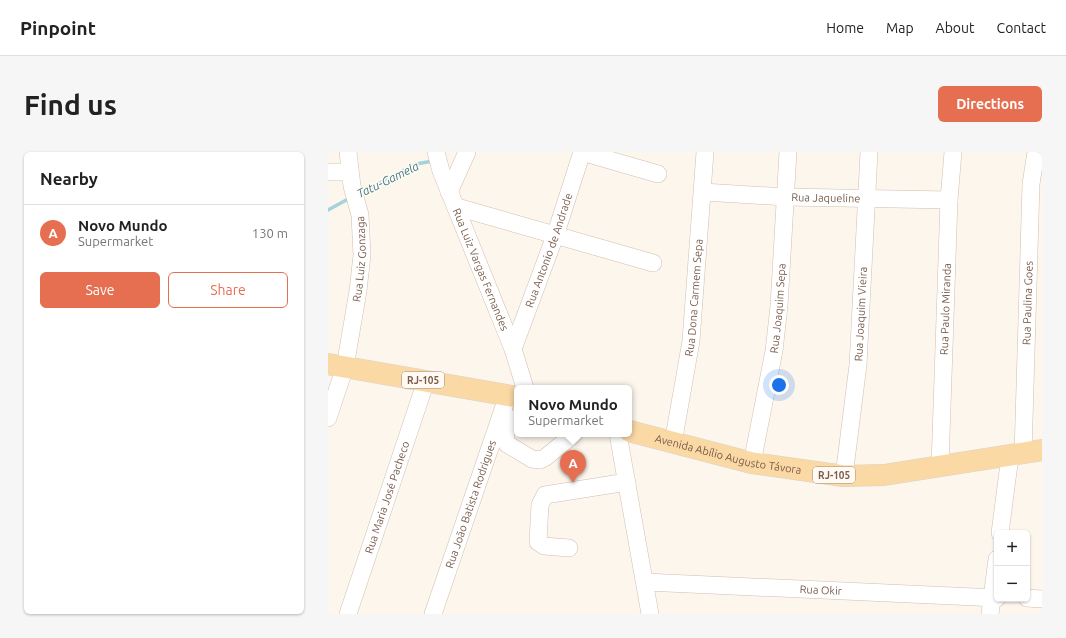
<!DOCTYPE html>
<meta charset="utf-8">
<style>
body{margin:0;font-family:Ubuntu,sans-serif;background:#f6f6f6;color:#222}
.controls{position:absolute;right:12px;bottom:12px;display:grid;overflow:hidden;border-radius:6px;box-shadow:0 1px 3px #0004}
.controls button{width:36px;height:36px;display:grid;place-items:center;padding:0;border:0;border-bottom:1px solid #e0e0e0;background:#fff;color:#222;font:20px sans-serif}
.you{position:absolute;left:451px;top:233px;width:14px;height:14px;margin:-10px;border:3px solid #fff;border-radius:50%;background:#1a73e8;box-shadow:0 0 0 6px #1a73e833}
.badge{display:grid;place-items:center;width:26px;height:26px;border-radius:50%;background:#e76f51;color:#fff;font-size:13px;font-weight:700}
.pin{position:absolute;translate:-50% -33px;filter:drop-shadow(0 1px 2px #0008)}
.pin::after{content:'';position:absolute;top:21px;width:14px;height:12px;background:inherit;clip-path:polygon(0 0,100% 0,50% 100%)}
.popup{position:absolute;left:186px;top:233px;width:118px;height:52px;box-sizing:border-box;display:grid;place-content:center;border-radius:6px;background:#fff;filter:drop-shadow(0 1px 3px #0005);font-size:13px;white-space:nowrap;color:#767676}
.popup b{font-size:15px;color:#222}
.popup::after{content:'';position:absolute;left:50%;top:100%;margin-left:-8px;border:8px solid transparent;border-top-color:#fff}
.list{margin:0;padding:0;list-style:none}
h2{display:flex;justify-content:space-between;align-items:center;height:52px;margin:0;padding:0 16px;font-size:17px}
h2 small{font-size:13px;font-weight:400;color:#767676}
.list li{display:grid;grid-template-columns:26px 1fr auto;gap:12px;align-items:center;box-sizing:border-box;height:56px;padding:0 16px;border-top:1px solid #e0e0e0}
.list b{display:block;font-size:15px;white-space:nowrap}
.list p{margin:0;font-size:13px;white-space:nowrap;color:#767676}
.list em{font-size:13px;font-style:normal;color:#767676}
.actions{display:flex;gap:8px;padding:12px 16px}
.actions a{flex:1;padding:9px 0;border:1px solid #e76f51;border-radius:6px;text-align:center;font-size:14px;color:#e76f51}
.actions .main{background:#e76f51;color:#fff}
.map{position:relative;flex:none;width:714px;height:462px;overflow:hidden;border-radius:6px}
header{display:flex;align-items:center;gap:24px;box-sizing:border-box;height:56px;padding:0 20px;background:#fff;border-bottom:1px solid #e0e0e0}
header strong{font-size:19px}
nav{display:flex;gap:22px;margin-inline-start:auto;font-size:14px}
.intro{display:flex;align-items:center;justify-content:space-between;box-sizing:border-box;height:96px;padding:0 24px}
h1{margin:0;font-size:28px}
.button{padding:10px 18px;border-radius:6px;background:#e76f51;color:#fff;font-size:14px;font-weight:700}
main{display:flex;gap:24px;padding:0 24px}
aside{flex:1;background:#fff;border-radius:6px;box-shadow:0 1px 3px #0004}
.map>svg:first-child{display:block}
</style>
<header>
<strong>Pinpoint</strong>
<nav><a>Home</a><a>Map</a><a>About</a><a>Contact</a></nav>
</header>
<div class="intro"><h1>Find us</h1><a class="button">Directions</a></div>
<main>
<aside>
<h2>Nearby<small></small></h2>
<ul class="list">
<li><span class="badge">A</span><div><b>Novo Mundo</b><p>Supermarket</p></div><em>130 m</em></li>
</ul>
<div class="actions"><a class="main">Save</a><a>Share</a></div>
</aside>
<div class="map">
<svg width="714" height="462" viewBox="0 0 714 462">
<rect width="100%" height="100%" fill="#fdf6ec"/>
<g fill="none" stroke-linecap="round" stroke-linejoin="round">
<!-- stream -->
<g stroke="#a5d3da" stroke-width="3.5">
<path d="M31,42L88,12L105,9"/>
<path d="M0,58L22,46"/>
</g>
<defs>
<g id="minor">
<path id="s1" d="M108,0L113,19L185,197L197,236"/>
<path d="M254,0L330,22"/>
<path d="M0,20H22"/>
<path d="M121,40L139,0"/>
<path id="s2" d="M375,40L458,45L621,48"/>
<path d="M129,55L325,111"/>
<path id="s3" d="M185,197L227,84L254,0"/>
<path id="s4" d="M0,266L17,215L30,139L34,103L32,63L24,34L20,0"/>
<path d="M182,266L177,286L179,292L204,307L212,308L218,305L246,282"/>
<path d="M290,282L322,462"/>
<path id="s5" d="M345,291L363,189L377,0"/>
<path id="s6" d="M695,302L703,32L708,0"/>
<path id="s7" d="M424,311L446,199L451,154L460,0"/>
<path id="s8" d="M612,314L621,48L625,0"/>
<path id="s9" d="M516,324L530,213L541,0"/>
<path d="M672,381L682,304"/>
<path d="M241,396L216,394L210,390L212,353L217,343L299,330"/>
<path id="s10" d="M317,430L669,446"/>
<path d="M699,446L714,447"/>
<path id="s11" d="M20,462L98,229"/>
<path id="s12" d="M105,462L180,243"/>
<path d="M662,462L669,407"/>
</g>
<g id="major">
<path d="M0,212L189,245"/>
<path id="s13" d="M301,279L424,311L516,324L556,323L714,298"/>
</g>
</defs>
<!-- minor casing -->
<use href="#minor" stroke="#d1beb0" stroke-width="18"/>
<!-- major casing -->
<use href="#major" stroke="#dad1cd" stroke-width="22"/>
<!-- minor -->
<use href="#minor" stroke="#fff" stroke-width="17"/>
<!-- major -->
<use href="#major" stroke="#fbd9a5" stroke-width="21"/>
</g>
<g text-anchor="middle" stroke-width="3" stroke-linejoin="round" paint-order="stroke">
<!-- shield labels -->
<g fill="#fffaf3" stroke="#a28b7f" stroke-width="1">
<rect x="74" y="220" width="42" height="16" rx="3"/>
<rect x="485" y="315" width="42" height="16" rx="3"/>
</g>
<g font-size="10" font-weight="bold" fill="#7a5c4d">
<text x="95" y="232">RJ-105</text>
<text x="506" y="327">RJ-105</text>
</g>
<!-- street labels -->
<g font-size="11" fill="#7a5c4d" stroke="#fffaf3">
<text dy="4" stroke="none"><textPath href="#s2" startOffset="123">Rua Jaqueline</textPath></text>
<text dy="4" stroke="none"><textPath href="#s3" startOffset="105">Rua Antonio de Andrade</textPath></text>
<text dy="4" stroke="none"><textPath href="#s4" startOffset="163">Rua Luiz Gonzaga</textPath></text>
<text dy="4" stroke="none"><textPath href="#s1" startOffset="126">Rua Luiz Vargas Fernandes</textPath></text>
<text dy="4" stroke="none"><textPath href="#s5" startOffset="147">Rua Dona Carmem Sepa</textPath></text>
<text dy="4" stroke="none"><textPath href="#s6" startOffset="151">Rua Paulina Goes</textPath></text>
<text dy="4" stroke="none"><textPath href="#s7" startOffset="157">Rua Joaquim Sepa</textPath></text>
<text dy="4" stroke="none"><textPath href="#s8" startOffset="157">Rua Paulo Miranda</textPath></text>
<text dy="4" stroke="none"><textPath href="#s9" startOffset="163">Rua Joaquim Vieira</textPath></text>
<text dy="4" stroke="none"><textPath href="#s13" startOffset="102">Avenida Abílio Augusto Távora</textPath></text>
<text dy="4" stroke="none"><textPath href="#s11" startOffset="123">Rua Maria José Pacheco</textPath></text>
<text dy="4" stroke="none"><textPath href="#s12" startOffset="116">Rua João Batista Rodrigues</textPath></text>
<text dy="4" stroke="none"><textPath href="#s10" startOffset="176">Rua Okir</textPath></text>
</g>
<!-- water labels -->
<g font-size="12" font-style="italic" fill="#437c86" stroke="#fffaf3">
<text transform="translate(60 28) rotate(-26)" y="4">Tatu-Gamela</text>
</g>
</g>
</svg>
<div class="controls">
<button>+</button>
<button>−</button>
</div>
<div class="you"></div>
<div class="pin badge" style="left:245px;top:331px">A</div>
<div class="popup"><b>Novo Mundo</b>Supermarket</div>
</div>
</main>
